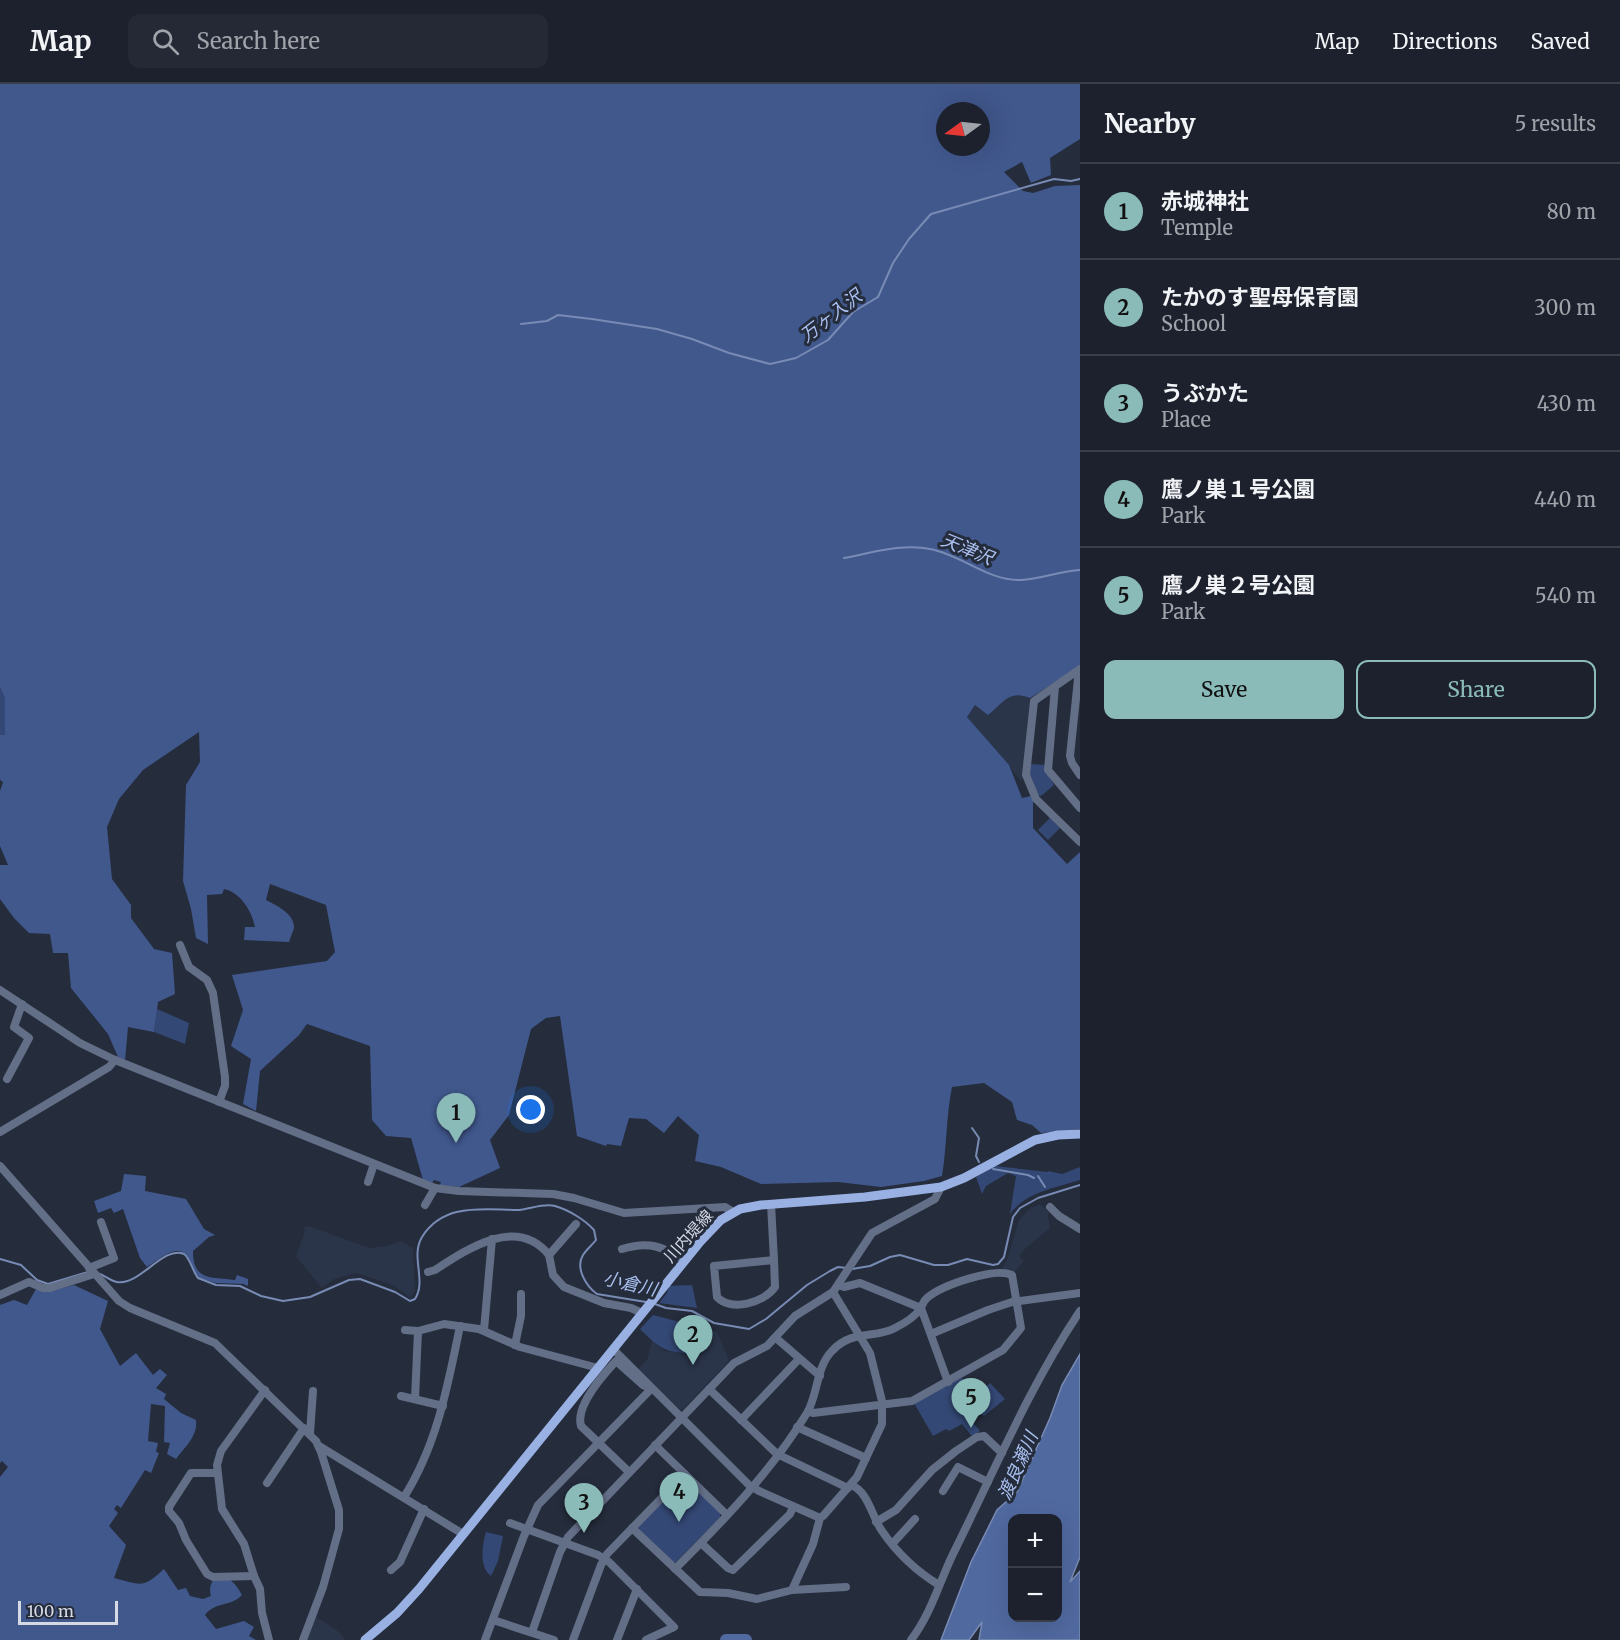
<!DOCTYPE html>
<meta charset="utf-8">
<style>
body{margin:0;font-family:Merriweather,"Noto Sans JP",serif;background:#252935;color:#f1f3f6}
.controls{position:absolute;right:18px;bottom:18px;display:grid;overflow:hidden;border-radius:12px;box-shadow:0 6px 24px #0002}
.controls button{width:54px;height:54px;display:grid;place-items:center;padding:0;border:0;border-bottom:2px solid #3a3e49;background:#1c212d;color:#f1f3f6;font:30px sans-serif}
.compass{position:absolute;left:936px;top:18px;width:54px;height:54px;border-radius:50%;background:#1c212d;box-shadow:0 6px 24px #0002;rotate:255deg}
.scale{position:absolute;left:18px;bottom:15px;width:100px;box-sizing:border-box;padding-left:6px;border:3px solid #d4d9e4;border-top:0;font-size:16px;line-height:21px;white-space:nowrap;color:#d4d9e4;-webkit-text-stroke:4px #252c3c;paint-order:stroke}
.you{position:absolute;left:531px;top:1026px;width:21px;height:21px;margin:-15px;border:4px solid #fff;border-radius:50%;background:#1a73e8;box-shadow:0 0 0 9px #1a73e833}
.badge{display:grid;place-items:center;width:39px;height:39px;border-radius:50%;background:#8bbbb9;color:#111;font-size:20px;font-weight:700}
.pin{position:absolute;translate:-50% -50px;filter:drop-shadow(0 2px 3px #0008)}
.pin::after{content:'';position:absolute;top:32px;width:21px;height:18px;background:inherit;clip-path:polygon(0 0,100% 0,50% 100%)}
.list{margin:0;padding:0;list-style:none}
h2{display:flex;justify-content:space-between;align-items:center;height:78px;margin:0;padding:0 24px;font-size:26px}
h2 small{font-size:20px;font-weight:400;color:#a0a3aa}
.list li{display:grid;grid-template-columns:39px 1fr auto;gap:18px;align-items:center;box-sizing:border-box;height:96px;padding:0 24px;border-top:2px solid #3a3e49}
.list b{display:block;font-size:22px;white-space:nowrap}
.list p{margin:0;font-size:20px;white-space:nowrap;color:#a0a3aa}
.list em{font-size:20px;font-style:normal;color:#a0a3aa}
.actions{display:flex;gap:12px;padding:18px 24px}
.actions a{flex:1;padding:14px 0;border:2px solid #8bbbb9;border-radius:12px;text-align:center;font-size:21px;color:#8bbbb9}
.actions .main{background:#8bbbb9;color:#111}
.icon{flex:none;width:33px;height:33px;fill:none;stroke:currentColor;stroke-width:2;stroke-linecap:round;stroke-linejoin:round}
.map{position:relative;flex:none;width:1080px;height:1556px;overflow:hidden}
header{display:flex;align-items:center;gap:36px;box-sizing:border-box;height:84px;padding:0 30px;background:#1c212d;border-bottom:2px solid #3a3e49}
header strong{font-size:28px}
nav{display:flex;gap:33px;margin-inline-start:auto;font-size:21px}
.search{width:420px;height:54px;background:#252935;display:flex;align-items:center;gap:15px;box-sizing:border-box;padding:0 21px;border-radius:12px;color:#a0a3aa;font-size:22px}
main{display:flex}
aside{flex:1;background:#1c212d}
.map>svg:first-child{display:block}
</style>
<header>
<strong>Map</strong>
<div class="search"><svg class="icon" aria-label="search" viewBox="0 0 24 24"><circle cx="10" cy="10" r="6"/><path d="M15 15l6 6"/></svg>Search here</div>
<nav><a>Map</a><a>Directions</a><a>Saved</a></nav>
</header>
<main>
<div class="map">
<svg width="1080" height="1556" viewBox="0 0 1080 1556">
<rect width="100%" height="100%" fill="#252c3c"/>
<!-- built -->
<g fill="#2b354a">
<path d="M1014,611H1021L1030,614L1022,698L967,633L975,621L999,622L1005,614Z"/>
<path d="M1040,1120L1049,1129L1048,1132L1050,1144L1025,1165L1019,1172L1024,1177L1015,1188L1001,1187L1008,1173L1019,1136L1029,1125Z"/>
<path d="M309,1142L369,1164L387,1162L401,1157L413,1164L415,1207L410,1214L395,1202L357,1189L334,1195L322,1204L296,1172L305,1148L304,1143Z"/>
<path d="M703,1244L717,1248L729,1277L683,1325L680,1326L638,1285L647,1276L652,1257L664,1267L696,1270Z"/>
<path d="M315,1532L339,1548L345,1556H307Z"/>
</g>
<!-- green -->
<g fill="#344875">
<path d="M0,603L5,615V651H0Z"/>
<path d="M1029,680L1045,681L1054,701L1041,712L1038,711L1028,691Z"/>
<path d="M1050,734L1060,744L1048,756L1038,746Z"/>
<path d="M157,925L189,939L185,960L154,948Z"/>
<path d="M995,1082L1048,1088V1087L1062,1090L1080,1083V1096C1055,1104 1026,1108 1010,1130L1016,1092L1008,1089L986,1102L982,1110L976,1093Z"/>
<path d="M692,1201L697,1224L659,1219L667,1209L669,1202Z"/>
<path d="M653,1231L703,1244L697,1270C665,1268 662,1267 640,1245Z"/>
<path d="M961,1293L977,1311L990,1299L1005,1315L984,1332L978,1326L969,1334L980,1347L972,1352L962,1340L949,1347L946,1345L933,1352L914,1319Z"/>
<path d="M682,1397H688L720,1429V1434L676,1478L672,1479L639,1446L638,1441Z"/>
<path d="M486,1448L503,1452L498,1477L491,1492C479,1484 482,1461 486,1448Z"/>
</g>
<!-- forest -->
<g fill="#41588d" fill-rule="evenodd">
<path d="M0,0H1080V55L1050,74L1051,91L1031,99L1022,78L1004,88L1023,107L1033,109L1055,102L1080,101V582L1030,614C1009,605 1003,619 988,631L975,621L967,633L1009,681L1022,714L1031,712L1033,717V744L1067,780L1080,768V1045L1041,1049L1032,1041L1017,1036L1012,1018L984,999L952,1003C946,1032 947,1062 942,1092L924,1097L881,1103L838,1098L761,1100L721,1083L695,1077L699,1051L678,1032L664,1049L646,1035L629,1034L621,1062L607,1060L606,1062L577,1052L560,932L546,934L531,945L509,1031L490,1056L500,1084L459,1103L440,1101L441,1098L434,1096L432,1099L423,1096L411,1054L386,1052L372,1036L370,962L307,940L299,951L260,987L256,1027L243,1020L251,975L231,962L243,926L232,891L327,877L335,868L326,821L270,800L266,816C276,821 295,830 294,844C293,848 290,854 289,858L244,856L245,843H255C252,827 240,808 224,805L222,810L207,811L208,860L196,854L191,825L183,797L186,701L200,678L199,648L143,686L119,715L107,743L112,795L131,821V834L154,865L172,869L175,910L158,918L154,948L128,943L125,976L118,973L108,950L71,904L68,869H53L50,850L29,849L14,834L0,815V781H8L0,762V707L3,698L0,696V651H5V615L0,603ZM945,27H981V63H945Z"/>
<path d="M124,1090L146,1092L145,1107L186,1115L204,1145L215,1151L209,1153L193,1167C193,1197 211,1193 235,1196L237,1191L248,1195V1202L243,1200L216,1199L199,1194C194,1188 192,1179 187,1172C177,1158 157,1177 147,1183L140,1174L123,1125L114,1129L111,1124L98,1129L94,1117L121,1107Z"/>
<path d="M74,1201L108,1217L100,1245L120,1282L136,1269L153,1291L160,1285L167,1291L156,1304L166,1310L164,1315L181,1329L196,1336C198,1352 185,1363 176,1375L167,1370L170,1359L164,1358L165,1322L151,1320L148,1357L158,1359L156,1368L159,1369L151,1389L145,1386L121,1424L117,1421L114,1425L118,1429L109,1442L126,1461L114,1494C142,1501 142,1505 164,1485L178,1506L186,1504L190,1512L203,1515L211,1512C207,1499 216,1488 230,1496C235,1499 239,1506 242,1511C231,1523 216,1517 205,1531L216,1545L244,1537L254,1543L249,1552L256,1556H0V1393L8,1383L2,1377L0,1379V1221L14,1216L27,1221L36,1205L48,1208Z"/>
</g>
<!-- water -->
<path fill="#50699f" stroke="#788bb4" stroke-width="1.5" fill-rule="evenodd" d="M1080,1270V1473L1070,1498L1080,1487V1556H979L982,1538L969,1556H941L971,1478L997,1426L1017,1408L1050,1334L1062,1301ZM1058,1434V1534H1012V1434Z"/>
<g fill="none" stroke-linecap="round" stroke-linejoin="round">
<!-- stream -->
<g stroke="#788bb4" stroke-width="2">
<path d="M521,240L547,237L558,231L592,235L657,245L692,255L729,269L770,280L796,274L828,256L853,228L878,213L893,179L909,155L931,130L1054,95L1071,97L1080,95"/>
<path d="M844,474C871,469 903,459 930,465C962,471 988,497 1021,496C1041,495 1060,487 1080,486"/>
<path d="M972,1044L979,1054L976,1072L979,1078"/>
<path d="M993,1085L1028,1091L1034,1094"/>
<path d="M1038,1092L1045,1103"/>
<path d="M0,1175L21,1181L37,1196L48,1200L88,1188"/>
<path d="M852,1185L870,1182L890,1173L900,1171L934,1181H948L967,1175L993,1181L998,1180L1004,1173L1013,1133L1020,1124L1038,1114L1080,1101"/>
<path d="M100,1190C105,1192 111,1197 117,1198C140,1202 163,1161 184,1170C190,1174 193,1188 198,1194L216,1201L240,1202L261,1212L283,1217L310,1213L349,1196L360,1195L395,1208L410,1217L415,1215C427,1196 410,1173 422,1153C444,1118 484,1126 519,1126C530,1125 544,1119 555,1122C569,1126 585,1136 594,1146L596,1156C592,1161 587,1165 583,1171C575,1184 586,1202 597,1210L646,1218"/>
<path d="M655,1220L666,1224L692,1227L714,1239L749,1245L766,1235L807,1201L830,1187L838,1183L847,1184"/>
<path d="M731,1555V1556"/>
</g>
<!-- river -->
<path stroke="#50699f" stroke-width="12" d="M726,1556H746"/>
<!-- minor -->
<g stroke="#636e87" stroke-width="8">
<path d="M1080,585L1034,617L1026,691L1036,715L1080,758"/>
<path d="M1076,588L1078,595L1070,672L1072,679L1080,691"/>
<path d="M1055,603L1048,686L1080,724"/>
<path d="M180,861L189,883L207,896L213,909L225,993V1002L219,1018"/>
<path d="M0,906L80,959L115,976L435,1104L459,1107L553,1110L574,1114L624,1129L725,1123L733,1128"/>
<path d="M7,995L29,954L14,943L22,920"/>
<path d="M0,1048L109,983L115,976"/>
<path d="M0,1082L119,1217L130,1224L215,1259L316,1357L321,1368L339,1426V1445L323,1503L303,1556"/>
<path d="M368,1098L374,1080"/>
<path d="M771,1120L774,1176"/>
<path d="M425,1121L435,1104"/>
<path d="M1050,1123L1059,1132L1080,1145"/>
<path d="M622,1165C649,1157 661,1162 685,1176"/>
<path d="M549,1171L576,1140"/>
<path d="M774,1176L775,1203C764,1219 731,1228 717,1213L714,1182Z"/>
<path d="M89,1184L114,1174L101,1138"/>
<path d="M428,1188L435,1186C467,1165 517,1131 549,1171L553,1191L564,1203L604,1219L631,1224L642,1229"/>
<path d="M838,1201L844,1203L860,1199L921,1224L948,1298"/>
<path d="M0,1211L29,1198L43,1204H50L94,1190"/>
<path d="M405,1246L418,1247L444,1240L479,1245L520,1263L598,1284"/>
<path d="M484,1246L492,1155"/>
<path d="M931,1250L988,1226L1012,1218L1080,1209"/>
<path d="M776,1254L820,1292"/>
<path d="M515,1261L521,1232V1210"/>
<path d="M613,1265L749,1401L759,1407L820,1434"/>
<path d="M709,1305L777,1370L848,1404"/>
<path d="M265,1306L221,1367L217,1381L222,1425L244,1460L254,1492L260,1505L262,1529L269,1556"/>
<path d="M401,1312L443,1322"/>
<path d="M415,1315L418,1247"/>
<path d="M741,1336L799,1275"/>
<path d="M797,1343L866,1374"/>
<path d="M310,1349L313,1307"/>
<path d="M655,1361L727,1431"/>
<path d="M319,1362L463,1450"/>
<path d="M629,1388L581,1342C575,1322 603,1291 616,1277L643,1301L650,1304"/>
<path d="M217,1389H191L169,1423V1427L179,1439L186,1456L207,1490L213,1493L254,1492"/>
<path d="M267,1399L304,1344"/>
<path d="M851,1401C868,1407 872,1433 882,1447C897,1469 916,1487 939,1501"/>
<path d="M943,1407L958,1383L988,1398"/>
<path d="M404,1413C437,1361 448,1301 460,1242"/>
<path d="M876,1438L896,1426L932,1386L956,1367L977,1353L984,1352L1002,1369"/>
<path d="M510,1439L598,1471L609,1478L674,1543L646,1556"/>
<path d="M632,1444L700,1508L728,1509L757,1515L792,1506L813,1460L820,1434L823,1432L857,1393L882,1340V1317L870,1269L833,1208"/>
<path d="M701,1459L728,1484L733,1486L790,1430L793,1423"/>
<path d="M893,1459L915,1435"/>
<path d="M675,1485C723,1437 771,1388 807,1329C818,1311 816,1283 832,1267C852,1245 875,1255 895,1244C903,1240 915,1233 920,1225C923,1221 923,1217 927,1214C942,1201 995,1183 1012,1191L1021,1244L1003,1266L912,1317L813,1329L808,1327"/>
<path d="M391,1486L400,1478L424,1425"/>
<path d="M792,1506L846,1503"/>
<path d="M493,1536L554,1556"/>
<path d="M532,1548L560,1468L568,1453L734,1279L767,1262L795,1232L833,1208L872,1149L935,1115L941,1103"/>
<path d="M485,1556L524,1452L538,1421L651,1305"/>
<path d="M573,1556L601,1481L607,1470L685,1390"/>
<path d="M617,1556L637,1505"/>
<path d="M911,1556C931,1530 939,1499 953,1470C994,1388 1029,1303 1080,1227"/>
</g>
<!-- major -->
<path stroke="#98b0e2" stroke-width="9" d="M365,1556L397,1529L419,1505L700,1158L721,1136L740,1125L761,1121L865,1113L941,1103L964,1094L1035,1056L1058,1051L1080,1050"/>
</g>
<g text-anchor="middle" stroke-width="6" stroke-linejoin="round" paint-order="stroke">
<!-- street labels -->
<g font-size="16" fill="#d4d9e4" stroke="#252c3c">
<text transform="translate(688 1152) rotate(-48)" y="6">川内堤線</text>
</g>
<!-- water labels -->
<g font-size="18" font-style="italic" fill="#a9c0f0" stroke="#252c3c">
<text transform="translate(831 232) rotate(-38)" y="6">万ヶ入沢</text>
<text transform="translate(967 465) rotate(22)" y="6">天津沢</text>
<text transform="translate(630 1200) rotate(13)" y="6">小倉川</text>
<text transform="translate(1018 1382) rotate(-66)" y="6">渡良瀬川</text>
</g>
</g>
</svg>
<div class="controls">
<button>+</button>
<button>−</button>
</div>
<svg class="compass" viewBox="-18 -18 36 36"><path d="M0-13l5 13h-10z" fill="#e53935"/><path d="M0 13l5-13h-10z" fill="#a0a3aa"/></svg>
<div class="scale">100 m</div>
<div class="you"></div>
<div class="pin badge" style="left:456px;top:1059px">1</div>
<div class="pin badge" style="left:693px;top:1281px">2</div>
<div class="pin badge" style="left:584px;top:1449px">3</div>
<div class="pin badge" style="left:679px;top:1438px">4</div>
<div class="pin badge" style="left:971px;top:1344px">5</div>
</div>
<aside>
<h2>Nearby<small>5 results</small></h2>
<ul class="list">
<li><span class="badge">1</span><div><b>赤城神社</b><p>Temple</p></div><em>80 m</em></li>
<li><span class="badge">2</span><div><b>たかのす聖母保育園</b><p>School</p></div><em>300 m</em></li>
<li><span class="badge">3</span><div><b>うぶかた</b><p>Place</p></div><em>430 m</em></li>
<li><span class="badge">4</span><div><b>鷹ノ巣１号公園</b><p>Park</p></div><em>440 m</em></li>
<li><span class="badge">5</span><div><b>鷹ノ巣２号公園</b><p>Park</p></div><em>540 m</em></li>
</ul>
<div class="actions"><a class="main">Save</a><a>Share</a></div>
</aside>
</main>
